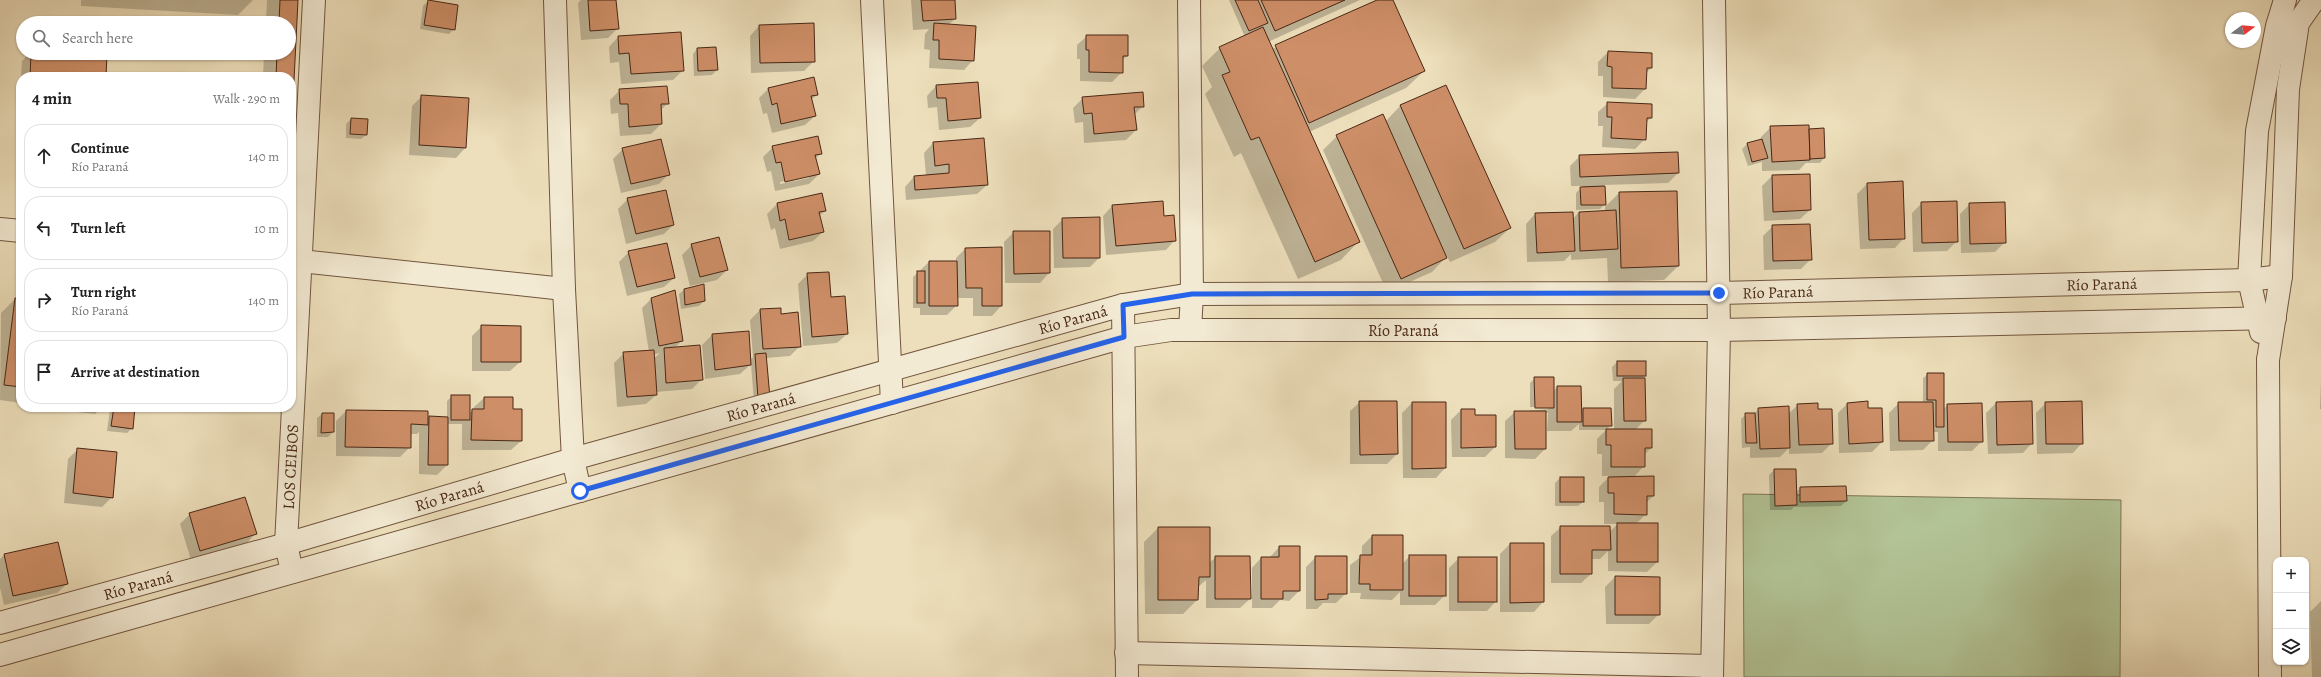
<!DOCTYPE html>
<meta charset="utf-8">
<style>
body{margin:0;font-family:Alegreya,serif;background:#f6f6f6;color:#222}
.controls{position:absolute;right:12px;bottom:12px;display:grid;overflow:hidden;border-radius:8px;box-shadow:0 1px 3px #0004}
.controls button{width:36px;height:36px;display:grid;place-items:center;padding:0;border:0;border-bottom:1px solid #e0e0e0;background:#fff;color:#222;font:20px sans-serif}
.compass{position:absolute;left:2225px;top:12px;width:36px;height:36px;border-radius:50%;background:#fff;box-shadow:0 1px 3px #0004;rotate:74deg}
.stop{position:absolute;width:12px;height:12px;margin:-9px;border:3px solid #2563eb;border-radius:50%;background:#fff}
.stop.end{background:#2563eb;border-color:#fff;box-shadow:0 1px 4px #0008}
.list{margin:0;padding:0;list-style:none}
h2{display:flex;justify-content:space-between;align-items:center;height:52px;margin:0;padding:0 16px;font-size:17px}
h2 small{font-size:13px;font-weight:400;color:#767676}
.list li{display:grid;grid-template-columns:26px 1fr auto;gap:12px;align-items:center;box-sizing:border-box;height:64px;margin:0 8px 8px;padding:0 8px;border:1px solid #e0e0e0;border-radius:16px}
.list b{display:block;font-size:15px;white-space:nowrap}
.list p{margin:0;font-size:13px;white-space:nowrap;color:#767676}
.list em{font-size:13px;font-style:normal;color:#767676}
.icon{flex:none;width:22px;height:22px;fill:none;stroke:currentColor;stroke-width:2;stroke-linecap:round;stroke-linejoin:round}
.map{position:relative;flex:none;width:2321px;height:677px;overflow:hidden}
.search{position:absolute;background:#fff;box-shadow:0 1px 3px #0004;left:16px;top:16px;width:280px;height:44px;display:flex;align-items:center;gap:10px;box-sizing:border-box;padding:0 14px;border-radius:22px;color:#767676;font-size:15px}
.panel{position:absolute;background:#fff;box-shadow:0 1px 3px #0004;left:16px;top:72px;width:280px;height:340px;border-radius:16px}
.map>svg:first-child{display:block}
</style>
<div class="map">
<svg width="2321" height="677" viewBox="0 0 2321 677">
<rect width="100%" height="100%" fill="#eddfbb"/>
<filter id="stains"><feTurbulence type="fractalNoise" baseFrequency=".005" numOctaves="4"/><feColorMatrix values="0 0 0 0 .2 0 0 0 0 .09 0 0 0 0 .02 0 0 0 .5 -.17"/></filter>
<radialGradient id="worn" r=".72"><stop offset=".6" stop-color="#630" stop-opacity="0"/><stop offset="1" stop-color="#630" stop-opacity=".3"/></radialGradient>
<!-- green -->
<path fill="#b2c395" stroke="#7e7555" d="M1743,494L2121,500L2120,677H1744Z"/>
<!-- shadow -->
<g fill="#0003" fill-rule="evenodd">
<path d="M81,0H253L238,15L81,6Z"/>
<path d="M267,0H297L291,102V77H263L264,53H289V23H266Z"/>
<path d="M581,0H615L618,28L608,38L581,40L578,3Z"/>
<path d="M911,0H954L955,19L948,25L973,60L964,70L929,68L930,50L924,49L925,34L929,29L913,30Z"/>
<path d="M1229,0H1360L1268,42L1272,49L1379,0H1392L1424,71L1406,88L1309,132L1358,242L1341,260L1298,279L1241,153L1234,157L1205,94L1212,87L1202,66L1220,48L1245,37Z"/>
<path d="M428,1L454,29L449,34L420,29L423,6Z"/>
<path d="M759,26L814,61L804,71L751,73L750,36Z"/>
<path d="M1087,36L1127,56L1122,60V72L1112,82L1080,81V59H1077V45Z"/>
<path d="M618,37L683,70L673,80L621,84L619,62L610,63L609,47Z"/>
<path d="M697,49L717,70L712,75L694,76L693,54Z"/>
<path d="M1608,52L1651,68L1646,73L1645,89L1635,99L1603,97V76H1598V62Z"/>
<path d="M30,53L106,55L105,77H21L22,61Z"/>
<path d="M936,86L980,118L970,127L939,130L937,107L928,108L927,96Z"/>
<path d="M1446,86L1510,228L1495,242L1450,262L1447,256L1432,272L1387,292L1323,150L1337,136L1385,122L1400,106Z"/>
<path d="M769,88L817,95L811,100L815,116L805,125L772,133L767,113L763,114L759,98Z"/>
<path d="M620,90L668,103L660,111L661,124L651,134L620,136L618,113L611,114L610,100Z"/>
<path d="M422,96L465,148L456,158L409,155L412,106Z"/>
<path d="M1083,98L1143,106L1134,115L1136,130L1126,140L1084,143L1083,122L1075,123L1073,108Z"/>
<path d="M1608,103L1651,118L1645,123V139L1635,149L1602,147L1603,126H1598V112Z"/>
<path d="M351,119L366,135L361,139L346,138V124Z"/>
<path d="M1771,127L1808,131L1824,158L1820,163H1806L1799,170L1762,171V162L1748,166L1742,149L1747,144L1761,140V137Z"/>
<path d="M933,143L987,185L977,194L906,200L905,187L914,177L926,176L924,153Z"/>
<path d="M773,147L821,153L815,159L819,174L809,184L775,191L771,171L767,172L763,157ZM809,176V178L780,184V182Z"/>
<path d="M622,150L668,175L659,184L621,193L613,159Z"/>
<path d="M1677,153L1678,173L1668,183L1604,185V205L1600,209L1576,210V193L1583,186H1571L1570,166L1580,156Z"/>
<path d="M1772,176L1810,210L1800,219L1764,221L1762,186Z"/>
<path d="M1867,184L1904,238L1895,248L1860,249L1857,194Z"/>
<path d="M665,191L673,225L664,234L626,244L618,209L627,200Z"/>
<path d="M1676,192L1678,266L1664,280L1608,282L1607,258L1571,260V254L1564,261L1527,262L1526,224L1535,214L1572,220L1579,212L1605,211V207L1619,193Z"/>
<path d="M821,194L825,211L819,216L823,232L813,241L780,249L775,228L771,230L767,214L777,204Z"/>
<path d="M1922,203L1957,241L1947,251L1913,252L1912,213Z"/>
<path d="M1970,204L2005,242L1995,252L1961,253L1960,214Z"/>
<path d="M1112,206L1164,217L1175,240L1166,250L1106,255L1103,216Z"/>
<path d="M1063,219L1099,258L1090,267L1054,268L1053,229Z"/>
<path d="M1773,226L1811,259L1801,269L1764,270L1763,236Z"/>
<path d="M1014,232L1049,273L1040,283H1005L1004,242Z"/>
<path d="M692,245L727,270L717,280L690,286L682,255Z"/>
<path d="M965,249L1001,306L992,316H973V298H957V305L947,315H920V308H913V277L929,262H956V258Z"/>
<path d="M629,252L674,278L664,287L627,296L619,262Z"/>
<path d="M808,274L830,298L847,334L837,343L803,346L798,284Z"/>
<path d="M684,290L704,301L699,306L681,309L679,294Z"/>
<path d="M652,298L682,340L675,348L702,379L692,389L656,392V395L646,404L617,407L614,363L624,353L649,352L642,308ZM660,353L653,359V355Z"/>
<path d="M15,299L21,300V403L0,400L1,313Z"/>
<path d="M780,309V315L800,346L790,356L766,358L769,398L754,403L751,364L740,374L705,379L702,345L712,335L750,360L753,357L750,320L760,310Z"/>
<path d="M482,326L520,362L510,371H472V336Z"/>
<path d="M1617,362L1645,376L1643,379L1645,420L1635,430L1651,448L1644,455V466L1633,478L1653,496L1646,503V514L1636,524L1657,562L1647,572L1608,571V551L1600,559H1591V574L1581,583H1551V536L1561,527L1609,532L1618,524H1604V502H1599V487L1610,476H1602V454H1597V439L1606,430H1579V424L1571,431H1547L1548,413H1545V449L1535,459L1505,458V421L1515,412L1548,409V407H1530V383L1535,378L1553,392L1557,387L1580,412L1583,409L1611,425L1606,430H1614V389L1622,381H1613L1612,367Z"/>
<path d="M1928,374L1943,409L1948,405L1982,441L1972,451H1938V432H1933V440L1923,450L1890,451L1889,413L1899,403H1923V378Z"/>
<path d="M2321,378V409H2320L2321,379Z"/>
<path d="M452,396L469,413L474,410V407L484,398L512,410L521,441L511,450H462V424H447V465L437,475L419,474V432L417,434H410V447L400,457L336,456V421L346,411L427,420L429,417L447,418V401Z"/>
<path d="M1360,402L1397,454L1387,464H1350V411Z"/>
<path d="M1412,403H1445V468L1436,478H1403L1402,413Z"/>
<path d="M1996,403L2032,443L2023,453L1988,454L1986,413Z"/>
<path d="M2046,403L2082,443L2073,453L2037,454L2036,413Z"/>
<path d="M1847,404L1867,409L1882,442L1872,452L1839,453L1838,413Z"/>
<path d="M1798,405L1817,410L1832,443L1822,453L1789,454V448L1780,457L1750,458V447L1742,448L1741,419L1746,414H1753L1759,409L1788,414Z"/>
<path d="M77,407H102L95,414L77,412Z"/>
<path d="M112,407H134L132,428L127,433L107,431L110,409Z"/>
<path d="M1461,410L1474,416H1495V447L1485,457H1452L1451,420Z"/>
<path d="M322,414L333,432L328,437H317V418Z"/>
<path d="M78,449L112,497L102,507L64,503L68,459Z"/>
<path d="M1774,470L1796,492L1800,488L1846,501L1841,506L1794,507L1791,510H1770L1769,475Z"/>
<path d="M1560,478L1583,502L1578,506H1555V483Z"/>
<path d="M190,514L255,534L246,544L191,560L180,524Z"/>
<path d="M1158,528L1209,563L1216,557L1250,599L1240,608H1206V580L1197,588V600L1183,614H1145L1144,542Z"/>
<path d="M1372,536L1402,564L1410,556L1445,595L1435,605H1400V592L1392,600L1360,599L1361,593H1350V565L1362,556V546Z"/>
<path d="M1510,544H1543V602L1534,612H1500V554Z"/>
<path d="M1279,547L1299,591L1289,601L1280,600L1272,608H1252V568L1261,558H1269Z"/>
<path d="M4,555L67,584L57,593L4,605L0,588V559Z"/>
<path d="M1316,557L1346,593L1336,603H1323L1317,609H1306V567Z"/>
<path d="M1459,558L1496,601L1487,611H1449V568Z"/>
<path d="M1615,577L1659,614L1649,624H1606L1605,587Z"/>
<path d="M2321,601V677H2312L2310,612Z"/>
</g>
<!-- building -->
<g fill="#ce8f68" stroke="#492715">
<path d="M280,0H298L293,101H291V77H276L277,53H289V23H279Z"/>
<path d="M428,0L458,5L455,30L424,25Z"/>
<path d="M588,0H616L619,29L590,31Z"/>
<path d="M921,0H955L956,19L923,21Z"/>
<path d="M1235,0H1258L1268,23L1249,31Z"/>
<path d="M1261,0H1345L1275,31Z"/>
<path d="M1377,0H1393L1425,71L1309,123L1275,45Z"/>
<path d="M814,23L815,62L760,63L759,25Z"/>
<path d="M934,23L976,26L974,61L939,59V40H933Z"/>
<path d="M1263,27L1360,242L1315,262L1259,137L1251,140L1222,75L1230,72L1219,47Z"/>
<path d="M681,32L684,71L631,74L629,53L619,54L618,36Z"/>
<path d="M1086,35H1128V56H1123V73L1089,72V50H1086Z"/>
<path d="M716,47L718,70L698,71L697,48Z"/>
<path d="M1608,51L1652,53V68H1647L1646,89L1612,88V67L1607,66Z"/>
<path d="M31,53L107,54L106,77H30Z"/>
<path d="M814,77L818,95L811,96L816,116L781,124L777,103L772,105L768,88Z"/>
<path d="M978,82L981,118L948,121L946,98H937L936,85Z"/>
<path d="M1446,85L1511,228L1464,249L1400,105Z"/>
<path d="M667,86L669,104H661L662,124L629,127L628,104H620L619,89Z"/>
<path d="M1143,92L1144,107H1134L1137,130L1094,134L1092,113L1084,114L1082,97Z"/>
<path d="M421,95L469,98L466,148L419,145Z"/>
<path d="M1607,102L1652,104V118H1647L1646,140L1611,138L1612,117H1607Z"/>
<path d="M1383,114L1447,258L1401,279L1336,135Z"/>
<path d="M351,118L368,119L367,135L350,134Z"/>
<path d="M1809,125L1810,160L1772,162L1770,126Z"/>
<path d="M1824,128L1825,158L1810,159L1809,129Z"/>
<path d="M818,136L822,154L815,155L820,174L785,182L781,162L776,163L772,146Z"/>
<path d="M984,138L988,185L915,190L914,176L949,173V164L935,166L933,142Z"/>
<path d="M661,139L670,175L631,184L622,148Z"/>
<path d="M1762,139L1768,158L1752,162L1747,143Z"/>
<path d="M1678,152L1679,173L1580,177L1579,155Z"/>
<path d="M1810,174L1811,210L1773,212L1772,175Z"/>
<path d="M1903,181L1905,239L1869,240L1867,183Z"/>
<path d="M1605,186L1606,205H1581L1580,187Z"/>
<path d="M666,190L674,225L636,234L627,198Z"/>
<path d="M1677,191L1679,266L1621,268L1619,192Z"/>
<path d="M822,193L826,211L819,212L824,232L789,240L785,219L780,221L777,203Z"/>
<path d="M1163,201L1164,216L1174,215L1176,241L1116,246L1112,205Z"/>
<path d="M1957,201L1958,242L1922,243L1921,202Z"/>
<path d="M2005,202L2006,243L1970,244L1969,203Z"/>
<path d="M1616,210L1618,249L1580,251L1579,212Z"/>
<path d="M1573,212L1575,251L1537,253L1535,213Z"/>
<path d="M1100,217V258H1063L1062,218Z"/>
<path d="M1810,224L1812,260L1773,261L1772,225Z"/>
<path d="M1013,231H1050V273L1014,274Z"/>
<path d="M719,237L728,270L700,277L691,244Z"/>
<path d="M667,243L675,278L637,287L628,251Z"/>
<path d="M1002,247V306H982V288H966L965,248Z"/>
<path d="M929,261H957L958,306H929Z"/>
<rect x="917" y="271" width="8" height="32"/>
<path d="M829,272L831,297L845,296L848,334L812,337L807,273Z"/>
<path d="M704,284L705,301L685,305L684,289Z"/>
<path d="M675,290L683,341L659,346L651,298Z"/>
<path d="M15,298L21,299V387L4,385Z"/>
<path d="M781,308V314L798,312L801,347L763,349L760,309Z"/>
<path d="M481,325L521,326V362H481Z"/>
<path d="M749,331L751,365L715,370L712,334Z"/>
<path d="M700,345L703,380L666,383L664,348Z"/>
<path d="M654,350L657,395L627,397L623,352Z"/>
<path d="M766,353L770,398L758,399L755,354Z"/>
<rect x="1617" y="361" width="29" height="15"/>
<path d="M1927,373H1944V427H1936V400H1927Z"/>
<path d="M1534,377H1554V408H1535Z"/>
<path d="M1623,378H1645L1646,421H1624Z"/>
<path d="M1557,386H1581L1582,422H1557Z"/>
<rect x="451" y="395" width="19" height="25"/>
<path d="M484,397H513V409H522V441L471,440L472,409H484Z"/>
<path d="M1359,401H1397L1398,454L1360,455Z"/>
<path d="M1868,401V408H1882L1883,442L1849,444L1847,403Z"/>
<path d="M2032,401L2033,444L1997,445L1996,402Z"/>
<path d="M2082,401L2083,444H2046L2045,402Z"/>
<path d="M1412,402H1446V468L1412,469Z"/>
<path d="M1898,402H1933L1934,441H1899Z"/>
<path d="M1818,403V409H1832L1833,444L1799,445L1797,404Z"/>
<path d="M1982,403L1983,442H1948L1947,404Z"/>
<path d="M1789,406L1790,448L1760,449L1758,408Z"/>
<path d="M114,407H135L133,429L111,426Z"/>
<path d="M1583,408H1611L1612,426H1583Z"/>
<path d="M1461,409H1475V415H1496V447L1461,448Z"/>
<path d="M346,410L428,411V425L411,424V448L345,447Z"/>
<path d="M1514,411H1546V449H1515Z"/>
<path d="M322,413H334V432L321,433Z"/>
<path d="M1745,413H1755L1757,443H1746Z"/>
<path d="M429,416L448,417V465H428Z"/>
<path d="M1606,429H1652V448H1645V467H1611V445H1606Z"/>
<path d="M77,448L117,452L113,498L73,493Z"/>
<path d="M1774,469H1796L1797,505L1775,506Z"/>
<path d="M1654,476V496H1647V515L1614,514V493H1608V477Z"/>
<rect x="1560" y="477" width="24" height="25"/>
<path d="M1846,486L1847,501L1800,502V487Z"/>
<path d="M245,497L257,534L200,551L189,513Z"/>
<rect x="1617" y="523" width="41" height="39"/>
<path d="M1560,526H1610L1611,550H1592V574H1560Z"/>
<path d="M1158,527H1210V577H1199L1198,600H1158Z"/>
<path d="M1372,535H1403V590H1370V584H1359L1360,555H1372Z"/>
<path d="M58,542L68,584L13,596L4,554Z"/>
<path d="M1510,543H1544V602L1510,603Z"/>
<path d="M1279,546H1300V591H1283V599H1261V557H1279Z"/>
<rect x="1409" y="555" width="37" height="41"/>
<path d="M1215,556H1250L1251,599H1215Z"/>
<path d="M1315,556H1347V594H1328V599L1315,600Z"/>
<rect x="1458" y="557" width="39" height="45"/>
<path d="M1615,576L1660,577V615H1615Z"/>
</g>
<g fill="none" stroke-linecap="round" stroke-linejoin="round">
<defs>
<g id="minor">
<path d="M555,0L564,289L573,459L580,491"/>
<path d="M872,0L892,403"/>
<path d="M1189,0L1192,294L1190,330"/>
<path d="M0,229L21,231"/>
<path d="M291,260L564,289"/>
<path d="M1123,305L1127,677"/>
<path d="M2268,360L2270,677"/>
<path id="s1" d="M292,572L286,544L314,0"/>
<path d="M1126,653L1711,666"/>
<path d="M1712,677L1719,330L1714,0"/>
</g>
<g id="tertiary">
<path d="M2261,332L2249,280L2257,131L2277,26L2285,0"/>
<path d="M2268,360L2281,276L2288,89L2298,23L2314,0"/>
<path id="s2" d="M0,623L286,544L573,459L1123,305L1192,294L1719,293L2249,280L2281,276"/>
<path id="s3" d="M0,655L1124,337L1171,330H1719L2275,318"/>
</g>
</defs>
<!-- minor casing -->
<use href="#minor" stroke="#72553e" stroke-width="24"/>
<!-- tertiary casing -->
<use href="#tertiary" stroke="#72553e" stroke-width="24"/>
<!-- minor -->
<use href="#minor" stroke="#f3ead3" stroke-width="22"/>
<!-- tertiary -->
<use href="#tertiary" stroke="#f3ead3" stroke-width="22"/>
</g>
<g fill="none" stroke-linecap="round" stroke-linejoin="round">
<!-- route -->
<path stroke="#2563eb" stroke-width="5" d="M580,491L1124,337L1123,305L1192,294L1719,293"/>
</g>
<g text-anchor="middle" stroke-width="3" stroke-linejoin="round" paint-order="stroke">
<!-- street labels -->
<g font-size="16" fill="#492715" stroke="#f3ead3">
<text dy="6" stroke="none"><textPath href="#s2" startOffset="2147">Río Paraná</textPath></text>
<text dy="6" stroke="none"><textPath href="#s2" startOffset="1823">Río Paraná</textPath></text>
<text dy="6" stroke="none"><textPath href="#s2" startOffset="1115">Río Paraná</textPath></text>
<text dy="6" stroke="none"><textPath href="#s3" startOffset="1448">Río Paraná</textPath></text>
<text dy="6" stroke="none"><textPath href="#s2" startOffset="791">Río Paraná</textPath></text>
<text dy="6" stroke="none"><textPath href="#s1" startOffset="106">LOS CEIBOS</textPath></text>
<text dy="6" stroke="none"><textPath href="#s2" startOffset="467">Río Paraná</textPath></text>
<text dy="6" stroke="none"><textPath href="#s2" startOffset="143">Río Paraná</textPath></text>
</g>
</g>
<rect width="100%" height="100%" filter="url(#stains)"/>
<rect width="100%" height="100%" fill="url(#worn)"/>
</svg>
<div class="controls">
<button>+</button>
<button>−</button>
<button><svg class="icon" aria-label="layers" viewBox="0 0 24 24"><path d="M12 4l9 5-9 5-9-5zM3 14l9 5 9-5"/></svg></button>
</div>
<svg class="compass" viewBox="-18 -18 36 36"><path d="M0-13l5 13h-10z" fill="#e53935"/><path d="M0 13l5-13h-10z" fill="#767676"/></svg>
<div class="stop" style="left:580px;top:491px"></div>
<div class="stop end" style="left:1719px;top:293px"></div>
<div class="search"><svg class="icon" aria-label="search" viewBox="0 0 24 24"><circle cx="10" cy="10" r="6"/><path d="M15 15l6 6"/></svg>Search here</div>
<section class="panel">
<h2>4 min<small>Walk · 290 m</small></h2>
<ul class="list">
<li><svg class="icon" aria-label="ahead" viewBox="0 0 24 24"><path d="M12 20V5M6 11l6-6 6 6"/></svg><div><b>Continue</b><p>Río Paraná</p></div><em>140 m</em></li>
<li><svg class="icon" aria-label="left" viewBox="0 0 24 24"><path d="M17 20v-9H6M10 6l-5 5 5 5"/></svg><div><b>Turn left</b></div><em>10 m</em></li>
<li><svg class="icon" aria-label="right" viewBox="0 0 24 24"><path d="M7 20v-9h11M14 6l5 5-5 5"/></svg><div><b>Turn right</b><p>Río Paraná</p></div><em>140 m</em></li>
<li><svg class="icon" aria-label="arrive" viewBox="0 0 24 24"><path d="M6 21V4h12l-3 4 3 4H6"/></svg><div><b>Arrive at destination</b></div></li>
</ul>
</section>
</div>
